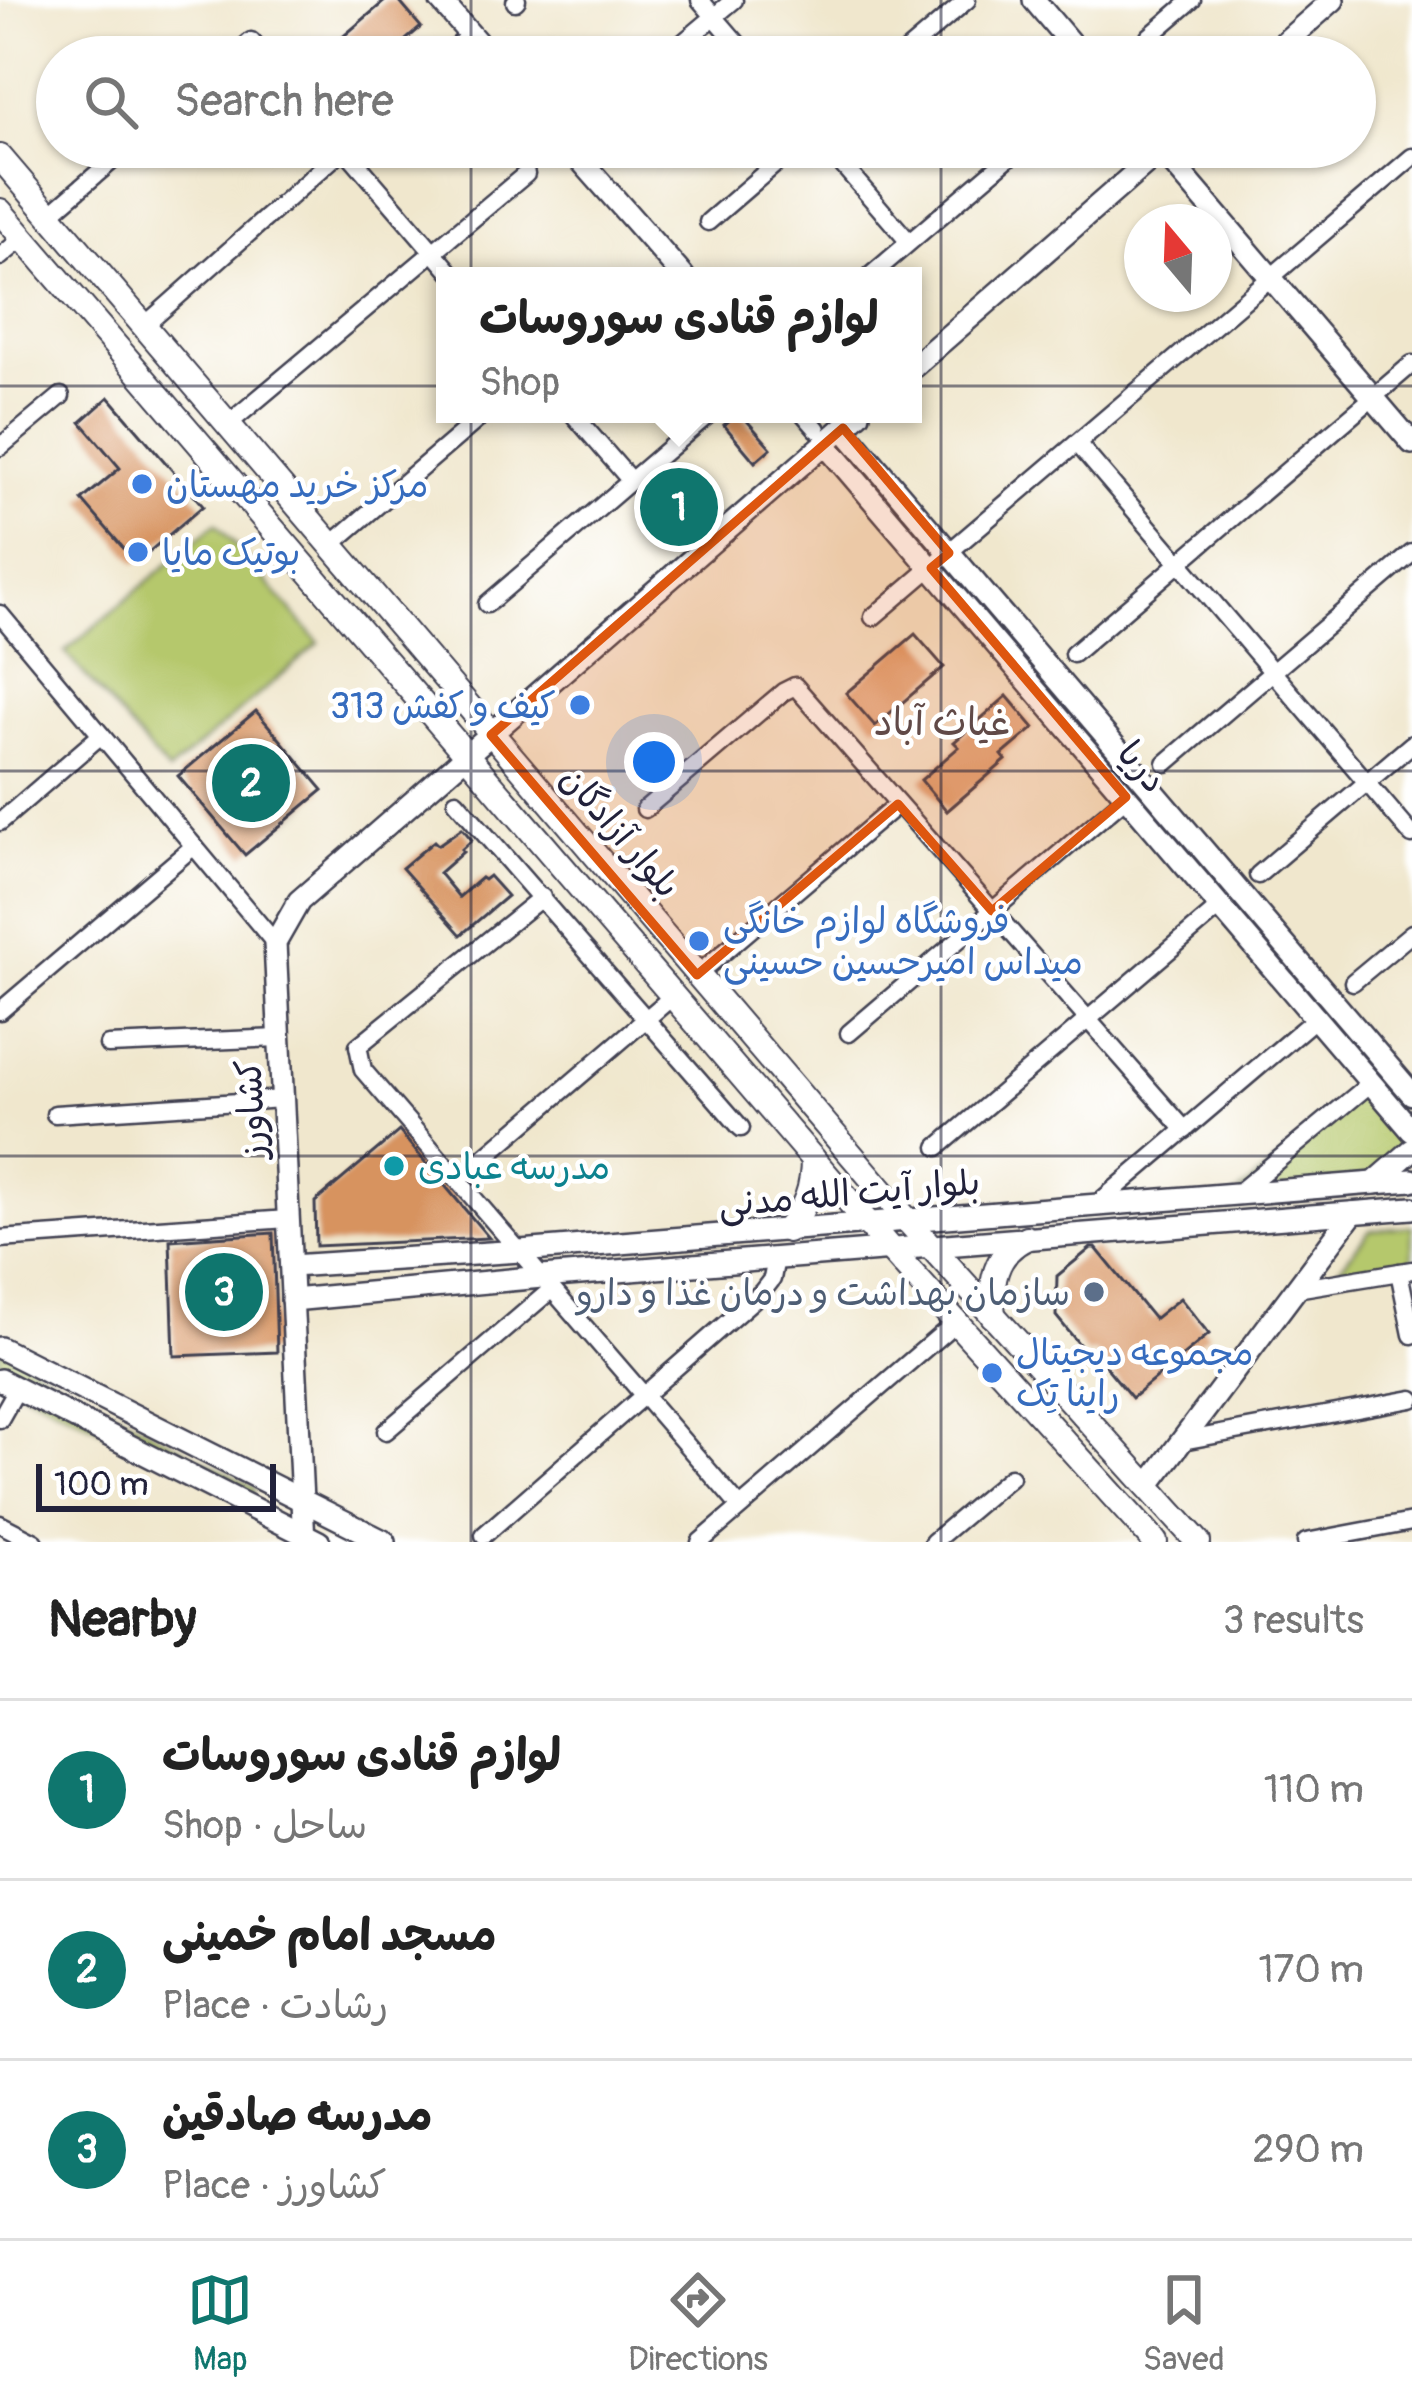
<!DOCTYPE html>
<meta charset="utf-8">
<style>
body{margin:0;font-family:Pangolin,"Playpen Sans Arabic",sans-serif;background:#f2f2f2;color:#222}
.compass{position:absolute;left:1124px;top:204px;width:108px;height:108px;border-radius:50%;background:#fff;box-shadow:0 3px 9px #0004;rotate:341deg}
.scale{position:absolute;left:36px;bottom:30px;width:240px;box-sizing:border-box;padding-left:12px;border:6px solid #22223b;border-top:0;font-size:33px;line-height:42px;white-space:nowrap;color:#22223b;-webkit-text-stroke:9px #fff;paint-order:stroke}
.you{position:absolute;left:654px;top:762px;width:42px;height:42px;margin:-30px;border:9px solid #fff;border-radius:50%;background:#1a73e8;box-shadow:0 0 0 18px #1a73e833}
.badge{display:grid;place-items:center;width:78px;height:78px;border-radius:50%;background:#0f766e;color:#fff;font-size:39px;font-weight:700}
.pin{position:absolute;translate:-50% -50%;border:6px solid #fff;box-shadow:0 3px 12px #0006}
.popup{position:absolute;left:436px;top:267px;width:486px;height:156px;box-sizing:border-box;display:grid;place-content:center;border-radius:0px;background:#fff;filter:drop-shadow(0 3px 9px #0005);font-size:39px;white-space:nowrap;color:#767676}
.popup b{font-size:45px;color:#222}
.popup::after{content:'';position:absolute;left:50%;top:100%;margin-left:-24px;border:24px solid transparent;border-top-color:#fff}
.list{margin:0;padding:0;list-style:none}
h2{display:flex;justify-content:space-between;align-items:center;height:156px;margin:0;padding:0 48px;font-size:51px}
h2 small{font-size:39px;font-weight:400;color:#767676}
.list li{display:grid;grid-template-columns:78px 1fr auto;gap:36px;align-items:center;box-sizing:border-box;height:180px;padding:0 48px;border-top:3px solid #e0e0e0}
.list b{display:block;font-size:45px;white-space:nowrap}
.list p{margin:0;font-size:39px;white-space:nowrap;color:#767676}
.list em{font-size:39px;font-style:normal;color:#767676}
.icon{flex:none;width:66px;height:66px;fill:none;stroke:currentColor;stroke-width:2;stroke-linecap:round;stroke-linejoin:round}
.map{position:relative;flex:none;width:1412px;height:1542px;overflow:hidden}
.search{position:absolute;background:#fff;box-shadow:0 3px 9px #0004;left:36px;right:36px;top:36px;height:132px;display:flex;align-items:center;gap:30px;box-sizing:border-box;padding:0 42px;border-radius:66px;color:#767676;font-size:45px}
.sheet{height:696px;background:#fff}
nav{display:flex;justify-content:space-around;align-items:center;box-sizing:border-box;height:168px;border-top:3px solid #e0e0e0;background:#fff;font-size:33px;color:#767676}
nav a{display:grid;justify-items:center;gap:6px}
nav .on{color:#0f766e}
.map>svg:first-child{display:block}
</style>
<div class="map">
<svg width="1412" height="1542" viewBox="0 0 1412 1542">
<rect width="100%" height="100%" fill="#fff"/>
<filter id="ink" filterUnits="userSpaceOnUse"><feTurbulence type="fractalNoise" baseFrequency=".00833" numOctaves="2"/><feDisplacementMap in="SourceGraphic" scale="24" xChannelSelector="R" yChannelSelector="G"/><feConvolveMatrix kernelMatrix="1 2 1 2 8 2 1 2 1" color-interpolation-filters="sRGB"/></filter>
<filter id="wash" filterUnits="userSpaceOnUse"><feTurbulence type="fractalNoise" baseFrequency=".004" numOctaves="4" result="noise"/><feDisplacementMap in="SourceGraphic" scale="48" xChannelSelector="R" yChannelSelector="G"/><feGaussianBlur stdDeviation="2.7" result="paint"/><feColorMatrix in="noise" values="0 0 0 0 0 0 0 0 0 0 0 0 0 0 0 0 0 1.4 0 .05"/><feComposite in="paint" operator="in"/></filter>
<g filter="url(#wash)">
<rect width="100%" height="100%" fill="#f0e7cd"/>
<!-- green -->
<g fill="#b5c86c" stroke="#6c7554" stroke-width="3">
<path d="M216,523L319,643L168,772L65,652Z"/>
<path d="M1371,1083L1412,1131V1150L1374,1183L1237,1194Z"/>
<path d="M1412,1226V1262L1331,1279L1370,1230Z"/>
<path d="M0,1348L255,1488L252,1496L247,1499L0,1380Z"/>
</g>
<g id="blocks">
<!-- building -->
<g fill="#d7935f">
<path d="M386,0H398L421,27L386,57H342L332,46Z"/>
<path d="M109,397L203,506L136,563L82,500L120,468L81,422Z"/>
<path d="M737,414H741L771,448L755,462L724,425Z"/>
<path d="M683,491L696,506L676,523L663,508Z"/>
<path d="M915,634L944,667L875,726L846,693Z"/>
<path d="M1007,696L1034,728L1002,755L1006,760L947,811L921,780L959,747L954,742Z"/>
<path d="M256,711L323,790L245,855L178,776Z"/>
<path d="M462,828L472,840L461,850L463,852L439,873L459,897L481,878L484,880L489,876L507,896L461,935L402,868L434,841L438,845Z"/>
<path d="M399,1131L489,1238L316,1246L315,1202Z"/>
<path d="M273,1233L277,1352L174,1356L170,1240Z"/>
<path d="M1091,1248H1096L1154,1319L1180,1298L1209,1334L1132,1398L1093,1351L1088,1355L1056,1316L1057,1276Z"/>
</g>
</g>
</g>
<g filter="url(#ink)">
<use href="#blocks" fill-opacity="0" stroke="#414051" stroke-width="3"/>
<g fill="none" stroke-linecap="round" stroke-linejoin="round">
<defs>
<g id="minor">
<path d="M700,0L749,57"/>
<path d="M515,2L517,0"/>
<path d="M1149,37L1192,0"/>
<path d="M233,57L251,41L265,57"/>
<path d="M445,57L470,35"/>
<path d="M666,57L734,0"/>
<path d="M900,57L967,0"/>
<path d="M343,147L454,276"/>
<path d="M827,147L909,242"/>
<path d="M49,215L128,147"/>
<path d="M708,222L795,147"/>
<path d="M0,257L24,237"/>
<path d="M870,276L1021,147"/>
<path d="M143,327L346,147"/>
<path d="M573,414L631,481"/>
<path d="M804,414L817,429"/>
<path d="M227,425L526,174"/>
<path d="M1077,443L1412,835"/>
<path d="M0,447L61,396"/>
<path d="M330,546L484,414"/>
<path d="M487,604L709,414"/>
<path d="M0,614L275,943"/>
<path d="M873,617L1412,157"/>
<path d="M1073,654L1412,364"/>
<path d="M1166,763L1412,553"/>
<path d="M456,801L741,1128"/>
<path d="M645,809L783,692L795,686L1185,1130"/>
<path d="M0,822L101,735"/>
<path d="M1258,875L1412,744"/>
<path d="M542,897L358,1046L363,1070L740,1507"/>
<path d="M697,975L898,804"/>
<path d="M1353,982L1412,933"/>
<path d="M0,1011L194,846"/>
<path d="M849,1033L1126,797"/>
<path d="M108,1045L280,1038"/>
<path d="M55,1114L283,1099"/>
<path d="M938,1147L1220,907"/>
<path d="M458,1180L673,996"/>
<path d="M1238,1193L1371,1083"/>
<path d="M1096,1205L1316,1018"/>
<path d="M0,1239L288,1219"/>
<path d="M1399,1272L1412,1335"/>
<path d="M1296,1289L1412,1270"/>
<path d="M0,1419L17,1389"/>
<path d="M386,1431L552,1289"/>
<path d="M1182,1441L1412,1399"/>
<path d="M0,1524L35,1542"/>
<path d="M484,1535L762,1292L772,1279L776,1258"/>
<path d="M700,1542L956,1322"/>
<path d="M933,1542L1010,1477"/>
<path d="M1306,1542L1412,1522"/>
</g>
<g id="tertiary">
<path d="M440,0L490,57"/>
<path d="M1034,0L1082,57"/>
<path d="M1268,57L1333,0"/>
<path d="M569,147L683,276"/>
<path d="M1159,147L1412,443"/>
<path d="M913,367L1165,147"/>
<path d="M843,428L1412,1094"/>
<path d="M825,444L1412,1131"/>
<path d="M1374,1183L1412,1150"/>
<path d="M291,1266L520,1251L1412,1180"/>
<path d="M292,1300L542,1277L1412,1208"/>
<path d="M0,1348L385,1542"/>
<path d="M0,1380L319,1542"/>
<path d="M1148,1486L1353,1213"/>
<path d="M304,1542L275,943L299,901L859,414"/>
</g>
<g id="secondary">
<path d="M0,157L907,1220L1198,1542"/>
<path d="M0,211L890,1249L1155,1542"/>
<path d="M787,1230C806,1208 813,1188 813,1159"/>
<path d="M993,1316C990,1284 994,1253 1026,1238"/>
</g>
</defs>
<!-- minor casing -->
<use href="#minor" stroke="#414051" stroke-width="21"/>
<!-- tertiary casing -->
<use href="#tertiary" stroke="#414051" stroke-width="26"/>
<!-- secondary casing -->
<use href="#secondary" stroke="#414051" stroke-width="28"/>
<!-- minor -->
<use href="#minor" stroke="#fff" stroke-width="16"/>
<!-- tertiary -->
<use href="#tertiary" stroke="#fff" stroke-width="21"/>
<!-- secondary -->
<use href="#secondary" stroke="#fff" stroke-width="24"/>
</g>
</g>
<!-- marked area -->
<path fill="#de560e" fill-opacity="0.2" stroke="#de560e" stroke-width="9" stroke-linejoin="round" d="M843,428L949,553L931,568L1126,797L992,911L898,804L697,975L491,735Z"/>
<!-- grid -->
<path fill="none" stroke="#22223b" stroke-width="3" stroke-opacity="0.55" d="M471,0V57M941,0V57M471,147V1542M941,147V1542M0,386H1412M0,771H1412M0,1156H1412"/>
<!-- markers -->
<g fill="#3f7fe0" stroke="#fff" stroke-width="4.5">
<circle cx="142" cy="484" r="12"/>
<circle cx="138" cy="552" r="12"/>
<circle cx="580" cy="705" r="12"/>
<circle cx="699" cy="941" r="12"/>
<circle cx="992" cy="1373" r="12"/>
</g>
<circle fill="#0f9aa8" stroke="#fff" stroke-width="4.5" cx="394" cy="1166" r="12"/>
<circle fill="#5c6f8a" stroke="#fff" stroke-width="4.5" cx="1094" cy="1292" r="12"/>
<g text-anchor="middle" stroke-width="9" stroke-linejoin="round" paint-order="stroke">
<!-- shop labels -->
<g font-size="36" fill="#366cbe" stroke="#fff" text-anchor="start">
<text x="166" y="497">مرکز خرید مهستان</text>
<text x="162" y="565">بوتیک مایا</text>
<text x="556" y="718" text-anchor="end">کیف و کفش 313</text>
<text x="723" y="933">فروشگاه لوازم خانگی<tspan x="723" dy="41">میداس امیرحسین حسینی</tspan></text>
<text x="1016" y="1365">مجموعه دیجیتال<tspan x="1016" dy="41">راینا تِک</tspan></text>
</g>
<!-- street labels -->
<g font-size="36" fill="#22223b" stroke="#fff">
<text transform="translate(1143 766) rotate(49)" y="13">دریا</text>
<text transform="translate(621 831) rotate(49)" y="13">بلوار آزادگان</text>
<text transform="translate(250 1109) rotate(-93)" y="13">کشاورز</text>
<text transform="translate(849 1192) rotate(-5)" y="13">بلوار آیت الله مدنی</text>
</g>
<!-- culture labels -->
<g font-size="36" fill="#0d838f" stroke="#fff" text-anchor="start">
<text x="418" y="1179">مدرسه عبادی</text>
</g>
<!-- service labels -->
<g font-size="36" fill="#4e5e75" stroke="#fff" text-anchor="end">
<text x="1070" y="1305">سازمان بهداشت و درمان غذا و دارو</text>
</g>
<!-- neighbourhood labels -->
<g font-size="39" fill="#614a48" stroke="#fff">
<text x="942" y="735">غیاث آباد</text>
</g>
</g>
</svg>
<svg class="compass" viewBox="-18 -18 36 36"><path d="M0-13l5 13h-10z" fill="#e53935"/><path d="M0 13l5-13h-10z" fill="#767676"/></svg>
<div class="scale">100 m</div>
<div class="you"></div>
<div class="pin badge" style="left:679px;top:507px">1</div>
<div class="popup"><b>لوازم قنادی سوروسات</b>Shop</div>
<div class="pin badge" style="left:251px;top:783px">2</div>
<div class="pin badge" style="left:224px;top:1292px">3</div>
<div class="search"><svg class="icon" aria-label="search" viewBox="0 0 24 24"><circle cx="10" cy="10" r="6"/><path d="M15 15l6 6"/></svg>Search here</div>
</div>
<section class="sheet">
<h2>Nearby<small>3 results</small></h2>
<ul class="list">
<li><span class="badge">1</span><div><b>لوازم قنادی سوروسات</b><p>Shop · ساحل</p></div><em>110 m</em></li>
<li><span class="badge">2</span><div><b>مسجد امام خمینی</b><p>Place · رشادت</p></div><em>170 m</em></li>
<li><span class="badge">3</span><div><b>مدرسه صادقین</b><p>Place · کشاورز</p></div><em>290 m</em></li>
</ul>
</section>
<nav>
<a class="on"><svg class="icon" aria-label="map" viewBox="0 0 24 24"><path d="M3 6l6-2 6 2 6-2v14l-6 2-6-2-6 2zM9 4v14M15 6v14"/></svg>Map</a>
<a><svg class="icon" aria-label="directions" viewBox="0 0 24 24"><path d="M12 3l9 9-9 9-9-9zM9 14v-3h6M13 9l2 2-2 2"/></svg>Directions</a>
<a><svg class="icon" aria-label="saved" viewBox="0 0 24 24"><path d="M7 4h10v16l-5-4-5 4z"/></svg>Saved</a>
</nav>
